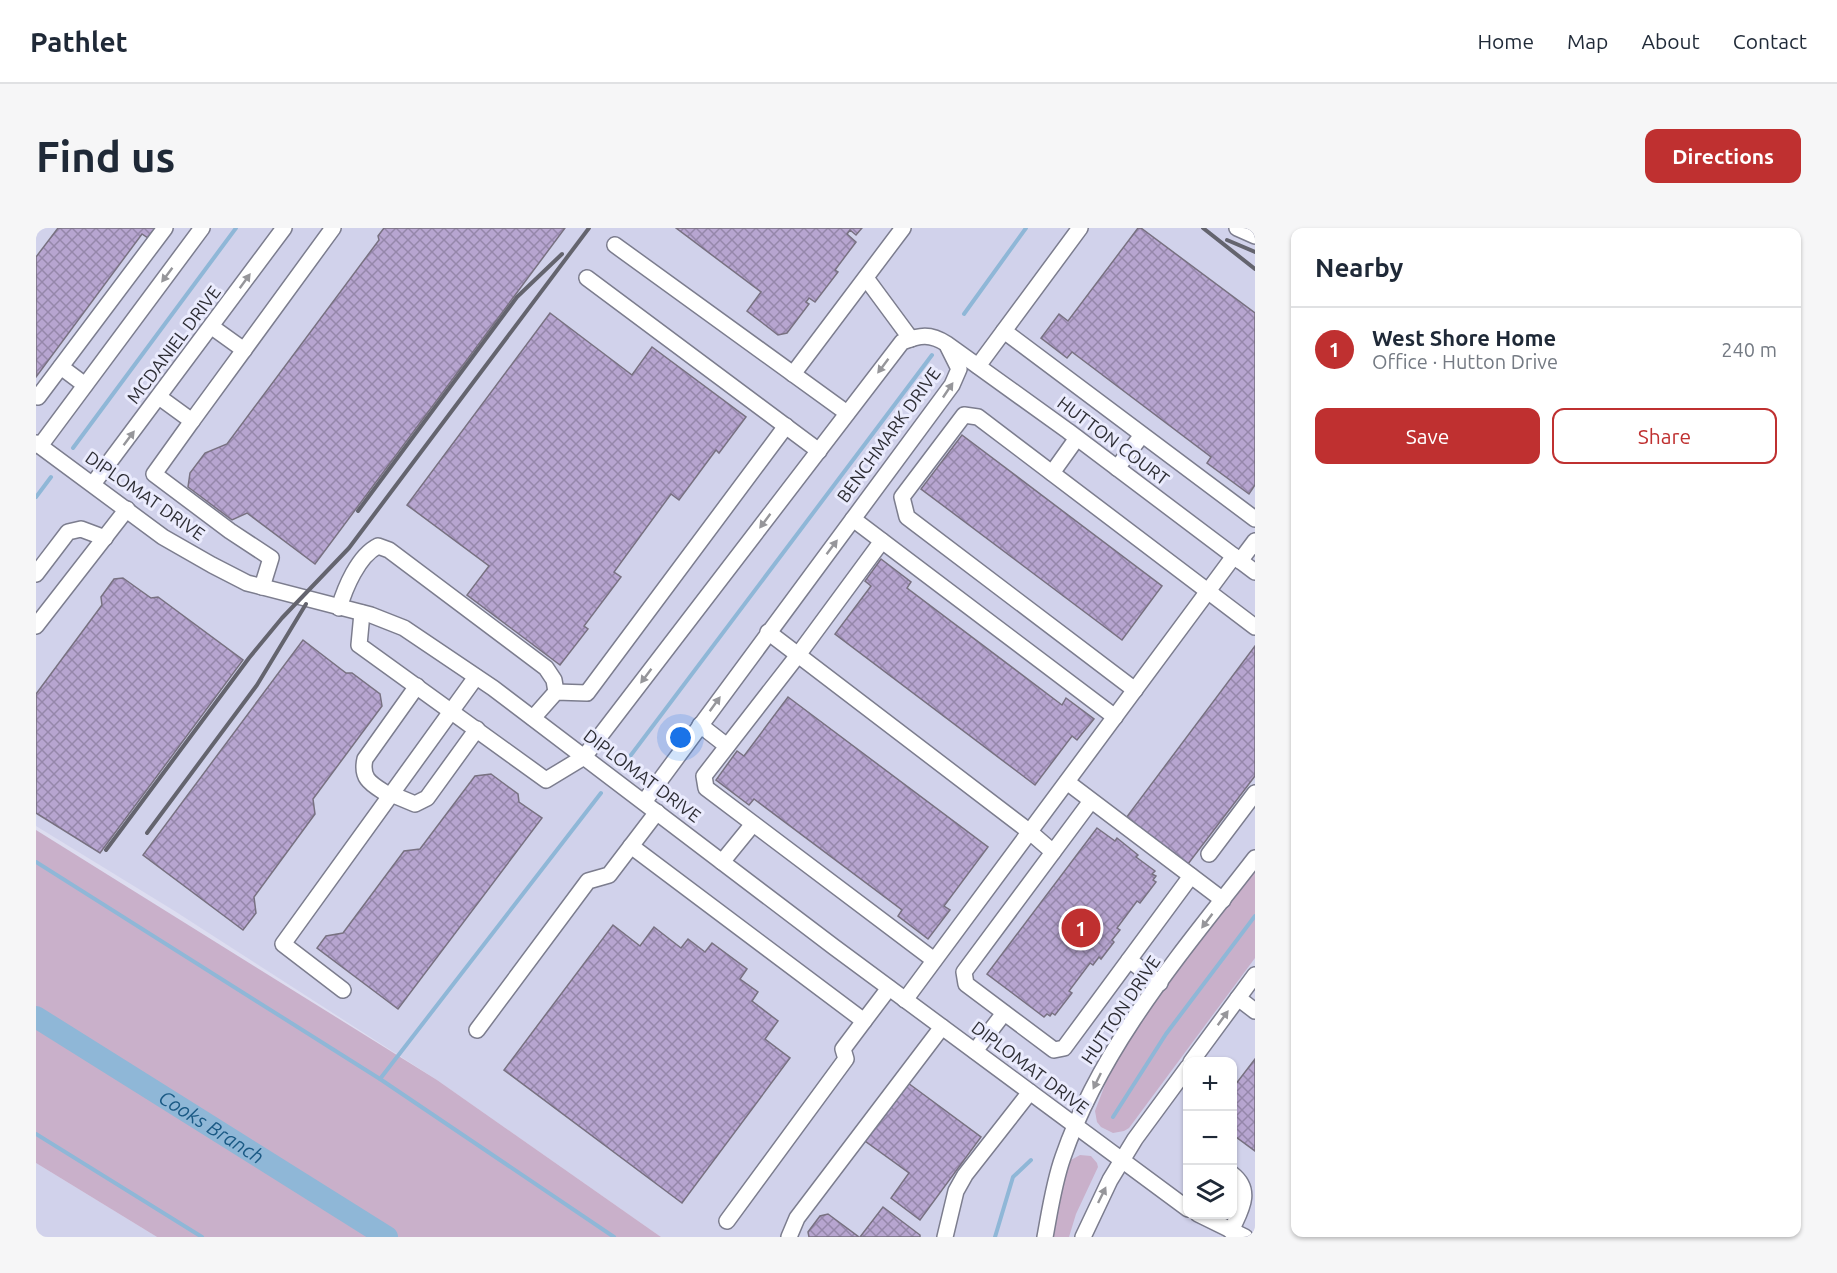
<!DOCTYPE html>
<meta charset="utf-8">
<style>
body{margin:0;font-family:Ubuntu,sans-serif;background:#f6f6f7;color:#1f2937}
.controls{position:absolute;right:18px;bottom:18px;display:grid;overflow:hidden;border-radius:12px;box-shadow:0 2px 4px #0004}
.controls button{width:54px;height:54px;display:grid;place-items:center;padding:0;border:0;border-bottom:2px solid #e0e1e3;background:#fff;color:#1f2937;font:30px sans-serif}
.you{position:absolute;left:645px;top:510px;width:21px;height:21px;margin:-15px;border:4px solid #fff;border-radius:50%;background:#1a73e8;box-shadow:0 0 0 9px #1a73e833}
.badge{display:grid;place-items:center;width:39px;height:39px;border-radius:50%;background:#bf3030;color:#fff;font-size:20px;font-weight:700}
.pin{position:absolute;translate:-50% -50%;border:3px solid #fff;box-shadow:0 2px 6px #0006}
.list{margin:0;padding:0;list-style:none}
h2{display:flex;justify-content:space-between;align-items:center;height:78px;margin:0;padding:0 24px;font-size:26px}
h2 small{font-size:20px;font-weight:400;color:#747a83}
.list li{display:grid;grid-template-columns:39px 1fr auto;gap:18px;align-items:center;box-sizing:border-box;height:84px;padding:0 24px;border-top:2px solid #e0e1e3}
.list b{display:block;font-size:22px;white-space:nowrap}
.list p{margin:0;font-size:20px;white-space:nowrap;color:#747a83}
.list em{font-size:20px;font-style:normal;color:#747a83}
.actions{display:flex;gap:12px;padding:18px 24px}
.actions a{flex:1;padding:14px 0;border:2px solid #bf3030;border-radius:12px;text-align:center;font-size:21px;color:#bf3030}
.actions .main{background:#bf3030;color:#fff}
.icon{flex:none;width:33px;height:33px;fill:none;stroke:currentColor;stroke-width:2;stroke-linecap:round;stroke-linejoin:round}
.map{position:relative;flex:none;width:1219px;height:1009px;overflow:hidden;border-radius:12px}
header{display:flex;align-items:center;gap:36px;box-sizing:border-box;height:84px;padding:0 30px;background:#fff;border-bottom:2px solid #e0e1e3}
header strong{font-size:28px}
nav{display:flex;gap:33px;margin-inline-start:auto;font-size:21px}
.intro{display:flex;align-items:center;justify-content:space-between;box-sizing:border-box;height:144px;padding:0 36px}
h1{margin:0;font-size:42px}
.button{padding:15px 27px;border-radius:12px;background:#bf3030;color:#fff;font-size:21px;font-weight:700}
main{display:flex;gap:36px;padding:0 36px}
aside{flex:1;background:#fff;border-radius:12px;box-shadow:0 2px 4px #0004}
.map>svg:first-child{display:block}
</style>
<header>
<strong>Pathlet</strong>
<nav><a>Home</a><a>Map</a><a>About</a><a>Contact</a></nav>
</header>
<div class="intro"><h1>Find us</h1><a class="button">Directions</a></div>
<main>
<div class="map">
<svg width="1219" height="1009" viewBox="0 0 1219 1009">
<defs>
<pattern id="building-cross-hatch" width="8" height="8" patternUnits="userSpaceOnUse" patternTransform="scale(1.5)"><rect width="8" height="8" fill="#b7a5d0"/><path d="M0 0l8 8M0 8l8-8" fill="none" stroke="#9587aa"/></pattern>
</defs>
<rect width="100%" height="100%" fill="#ddddf0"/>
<!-- built -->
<g fill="#d1d2eb" fill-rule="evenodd">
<path d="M0,0H1219V1009H625L401,852L137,682L0,598ZM1152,834H1196V986H1152Z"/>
<path d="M0,935L121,1009H0Z"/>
</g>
<!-- grass -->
<g fill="#c9b0ca">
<path d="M0,602L401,852L625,1009H121L0,935Z"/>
<path d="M1219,640V730L1093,900L1088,903L1077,905L1065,899L1061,894L1059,883L1073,846L1091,814L1118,775Z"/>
<path d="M1044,927L1055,928L1061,935L1062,939L1040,986L1033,1009H1017L1031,939L1035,932Z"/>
</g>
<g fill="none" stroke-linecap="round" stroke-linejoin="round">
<!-- stream -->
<g stroke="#8fb7d7" stroke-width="4">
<path d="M928,86L990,0"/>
<path d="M37,220L200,0"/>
<path d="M0,269L15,249"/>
<path d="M589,535L896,127"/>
<path d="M0,634L344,851L578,1009"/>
<path d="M344,851L565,565"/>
<path d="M1077,889L1130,806L1219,688"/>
<path d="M0,906L166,1009"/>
<path d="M959,1009L977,949L995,932"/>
</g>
<!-- river -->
<path stroke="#8fb7d7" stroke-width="22" id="s1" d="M0,789L351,1009"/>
</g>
<!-- building -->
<g fill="url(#building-cross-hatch)" stroke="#787181" stroke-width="1.5">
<path d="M22,0H120L112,10L106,6L0,149V29Z"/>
<path d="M348,0H529L279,336L211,285L196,292L152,259L154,245L169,225L191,216L343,12L342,8Z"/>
<path d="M640,0H826L820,7L814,2L811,6L820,14L799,42L802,44L779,74L773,70L770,74L773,76L751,105L742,107L711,83L725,64Z"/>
<path d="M1102,0H1105L1219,85V257L1213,266L1171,235L1175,229L1036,124L1031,130L1005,110L1023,86L1032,93Z"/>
<path d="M514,85L596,147L616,119L710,189L683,225L680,222L643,272L635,266L578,344L585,349L548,398L552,401L524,437L431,367L453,338L371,277Z"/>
<path d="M926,207L1126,358L1086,412L885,261Z"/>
<path d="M845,331L875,354L871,360L1026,477L1030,470L1058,491L1041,512L1036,508L999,557L799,406L835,358L829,353Z"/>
<path d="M87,350L115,370L122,369L207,432L64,625L0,585V466L66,377L65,369L78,351Z"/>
<path d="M267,412L310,445H316L344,466L346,478L277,571L279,586L218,669L220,685L207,702L107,627Z"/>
<path d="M1219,418V548L1152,636L1090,590Z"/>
<path d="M752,469L952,619L908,678L914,682L892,711L862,688L866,682L718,571L713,577L680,552L701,523L708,528Z"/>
<path d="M455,546L482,566L483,574L506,590L362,781L281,720L290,708L307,705L368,623L384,621L439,548Z"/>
<path d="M1061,600L1079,613L1081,610L1102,627L1100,629L1119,643L1116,646L1120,648L1117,652L1120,654L1104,675L1101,673L1081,700L1084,702L1076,712L1078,714L1065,731L1063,729L1057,737L1054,735L1033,763L1036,765L1019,787L1016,785L1014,788L1011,786L1008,789L951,746Z"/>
<path d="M577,697L604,718L618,699L645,720L652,711L669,724L676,715L711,741L704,751L722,764L716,773L742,793L729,811L754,830L646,975L468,842Z"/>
<path d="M1219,831V923L1196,906V861Z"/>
<path d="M872,855L945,909L884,992L855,970L873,945L829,913Z"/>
<path d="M847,979L884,1007V1009H824Z"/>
<path d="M792,986L823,1009H773L772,1004L784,988Z"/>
</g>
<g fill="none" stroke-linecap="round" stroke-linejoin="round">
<defs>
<g id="minor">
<path d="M1201,0L1219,8"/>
<path d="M579,17L811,185"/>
<path d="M551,50L783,223"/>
<path d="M830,50L875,111"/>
<path d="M176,99L208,122"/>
<path d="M968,103L1219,291"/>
<path d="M942,138L1044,0"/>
<path d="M25,139L49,157"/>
<path d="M757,146L867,0"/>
<path d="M2,169L129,0"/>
<path d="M123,169L156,193L118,246L194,303L235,330L226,359"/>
<path d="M156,193L297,0"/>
<path d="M0,215L127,309L176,337L211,355L335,387L368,400L457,460L798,719L1152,981"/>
<path d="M4,218L166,0"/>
<path d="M1081,240L1106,207"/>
<path d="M1016,245L1041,210"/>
<path d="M57,256L248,0"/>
<path d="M817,291L1079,489"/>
<path d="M846,313L762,427L668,548L670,560L898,732"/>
<path d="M1204,333L1219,313"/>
<path d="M0,346L32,304L45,301L69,310"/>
<path d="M303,380C309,360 322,328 342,318L353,322L510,440L518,452L520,464"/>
<path d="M326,385L323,417L510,552L548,529L866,114C884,107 894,105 911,116L1032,203L1219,344"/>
<path d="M0,398L91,281"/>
<path d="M732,404L994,604L1017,624"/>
<path d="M1099,462L871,289L866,269L928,187L942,189L1219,399"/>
<path d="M497,490L520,464L551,465L750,198"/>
<path d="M664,497L691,518"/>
<path d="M1031,554L1187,672"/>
<path d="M355,566L379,576L391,570L441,501"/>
<path d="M354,568C338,557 324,553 329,531L381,458"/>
<path d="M1055,573L928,744L930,756L1018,822L1028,820L1155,648"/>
<path d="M608,574L916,157L923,141L912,119"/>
<path d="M595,618L828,793L807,821L810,831L691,993"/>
<path d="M1173,626L1219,565"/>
<path d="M686,634L717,596"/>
<path d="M1093,732L1124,755"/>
<path d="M307,762L247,716L440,449"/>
<path d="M1202,770L1219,783"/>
<path d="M869,772L1198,328"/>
<path d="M828,793L853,760"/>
<path d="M441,802L552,653L573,647L621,584"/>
<path d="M939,823L968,785"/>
<path d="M1155,834L1219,747"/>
<path d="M1162,986L1209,1009"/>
<path d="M1195,1003C1204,983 1218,963 1196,946"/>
<path d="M753,1009L761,990L906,799"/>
<path d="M909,1009L920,963L929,947L994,864"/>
<path d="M1009,1009C1014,982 1018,954 1027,929C1066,816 1147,723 1219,630"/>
<path d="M1047,1009L1074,952L1099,911L1152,839"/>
</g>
</defs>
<!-- minor casing -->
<use href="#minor" stroke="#7c7d8e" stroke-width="18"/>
<!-- minor -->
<use href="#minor" stroke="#fff" stroke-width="15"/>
<!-- rail -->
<g stroke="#64646e" stroke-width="4">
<path d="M1167,0L1219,41"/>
<path d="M1191,12L1219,24"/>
<path d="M322,283L481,69L526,26"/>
<path d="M111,605L221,457L270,376"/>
<path d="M70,622L213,430L246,390L313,320L553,0"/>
</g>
</g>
<!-- one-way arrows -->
<defs><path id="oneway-solid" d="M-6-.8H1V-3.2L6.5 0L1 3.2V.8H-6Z" transform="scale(1.5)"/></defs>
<g fill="#96969a">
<use href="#oneway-solid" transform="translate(131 47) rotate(127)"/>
<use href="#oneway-solid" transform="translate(209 53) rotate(-54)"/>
<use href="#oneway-solid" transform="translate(847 138) rotate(127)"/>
<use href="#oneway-solid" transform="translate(912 162) rotate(-56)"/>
<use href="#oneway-solid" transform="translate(93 210) rotate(-53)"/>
<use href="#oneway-solid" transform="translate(729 293) rotate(127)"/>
<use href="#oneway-solid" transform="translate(796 319) rotate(-53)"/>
<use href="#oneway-solid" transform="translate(610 448) rotate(127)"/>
<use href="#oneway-solid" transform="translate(679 476) rotate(-54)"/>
<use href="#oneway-solid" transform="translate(1171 693) rotate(127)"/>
<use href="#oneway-solid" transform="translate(1187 790) rotate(-54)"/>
<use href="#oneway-solid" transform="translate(1061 853) rotate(116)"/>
<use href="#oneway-solid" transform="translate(1066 967) rotate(-64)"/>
</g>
<g text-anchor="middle" stroke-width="6" stroke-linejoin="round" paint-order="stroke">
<!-- street labels -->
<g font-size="18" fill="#2e2e35" stroke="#eaebfd">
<text transform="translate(138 117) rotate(-53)" y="6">MCDANIEL DRIVE</text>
<text transform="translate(853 207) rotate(-54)" y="6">BENCHMARK DRIVE</text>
<text transform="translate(1077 213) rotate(37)" y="6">HUTTON COURT</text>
<text transform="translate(109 268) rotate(35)" y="6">DIPLOMAT DRIVE</text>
<text transform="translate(606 548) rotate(37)" y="6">DIPLOMAT DRIVE</text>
<text transform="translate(1085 782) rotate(-56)" y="6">HUTTON DRIVE</text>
<text transform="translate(994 840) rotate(37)" y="6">DIPLOMAT DRIVE</text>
</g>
<!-- water labels -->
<g font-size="20" font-style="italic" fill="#1b5a85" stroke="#eaebfd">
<text dy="7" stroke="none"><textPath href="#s1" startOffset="207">Cooks Branch</textPath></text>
</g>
</g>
</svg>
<div class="controls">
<button>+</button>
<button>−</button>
<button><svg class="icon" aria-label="layers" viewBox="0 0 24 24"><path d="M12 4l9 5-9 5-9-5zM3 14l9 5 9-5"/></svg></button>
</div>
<div class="you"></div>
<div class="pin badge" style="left:1045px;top:700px">1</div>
</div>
<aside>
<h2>Nearby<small></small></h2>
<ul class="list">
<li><span class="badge">1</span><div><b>West Shore Home</b><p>Office · Hutton Drive</p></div><em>240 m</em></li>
</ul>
<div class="actions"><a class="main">Save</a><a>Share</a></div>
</aside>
</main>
